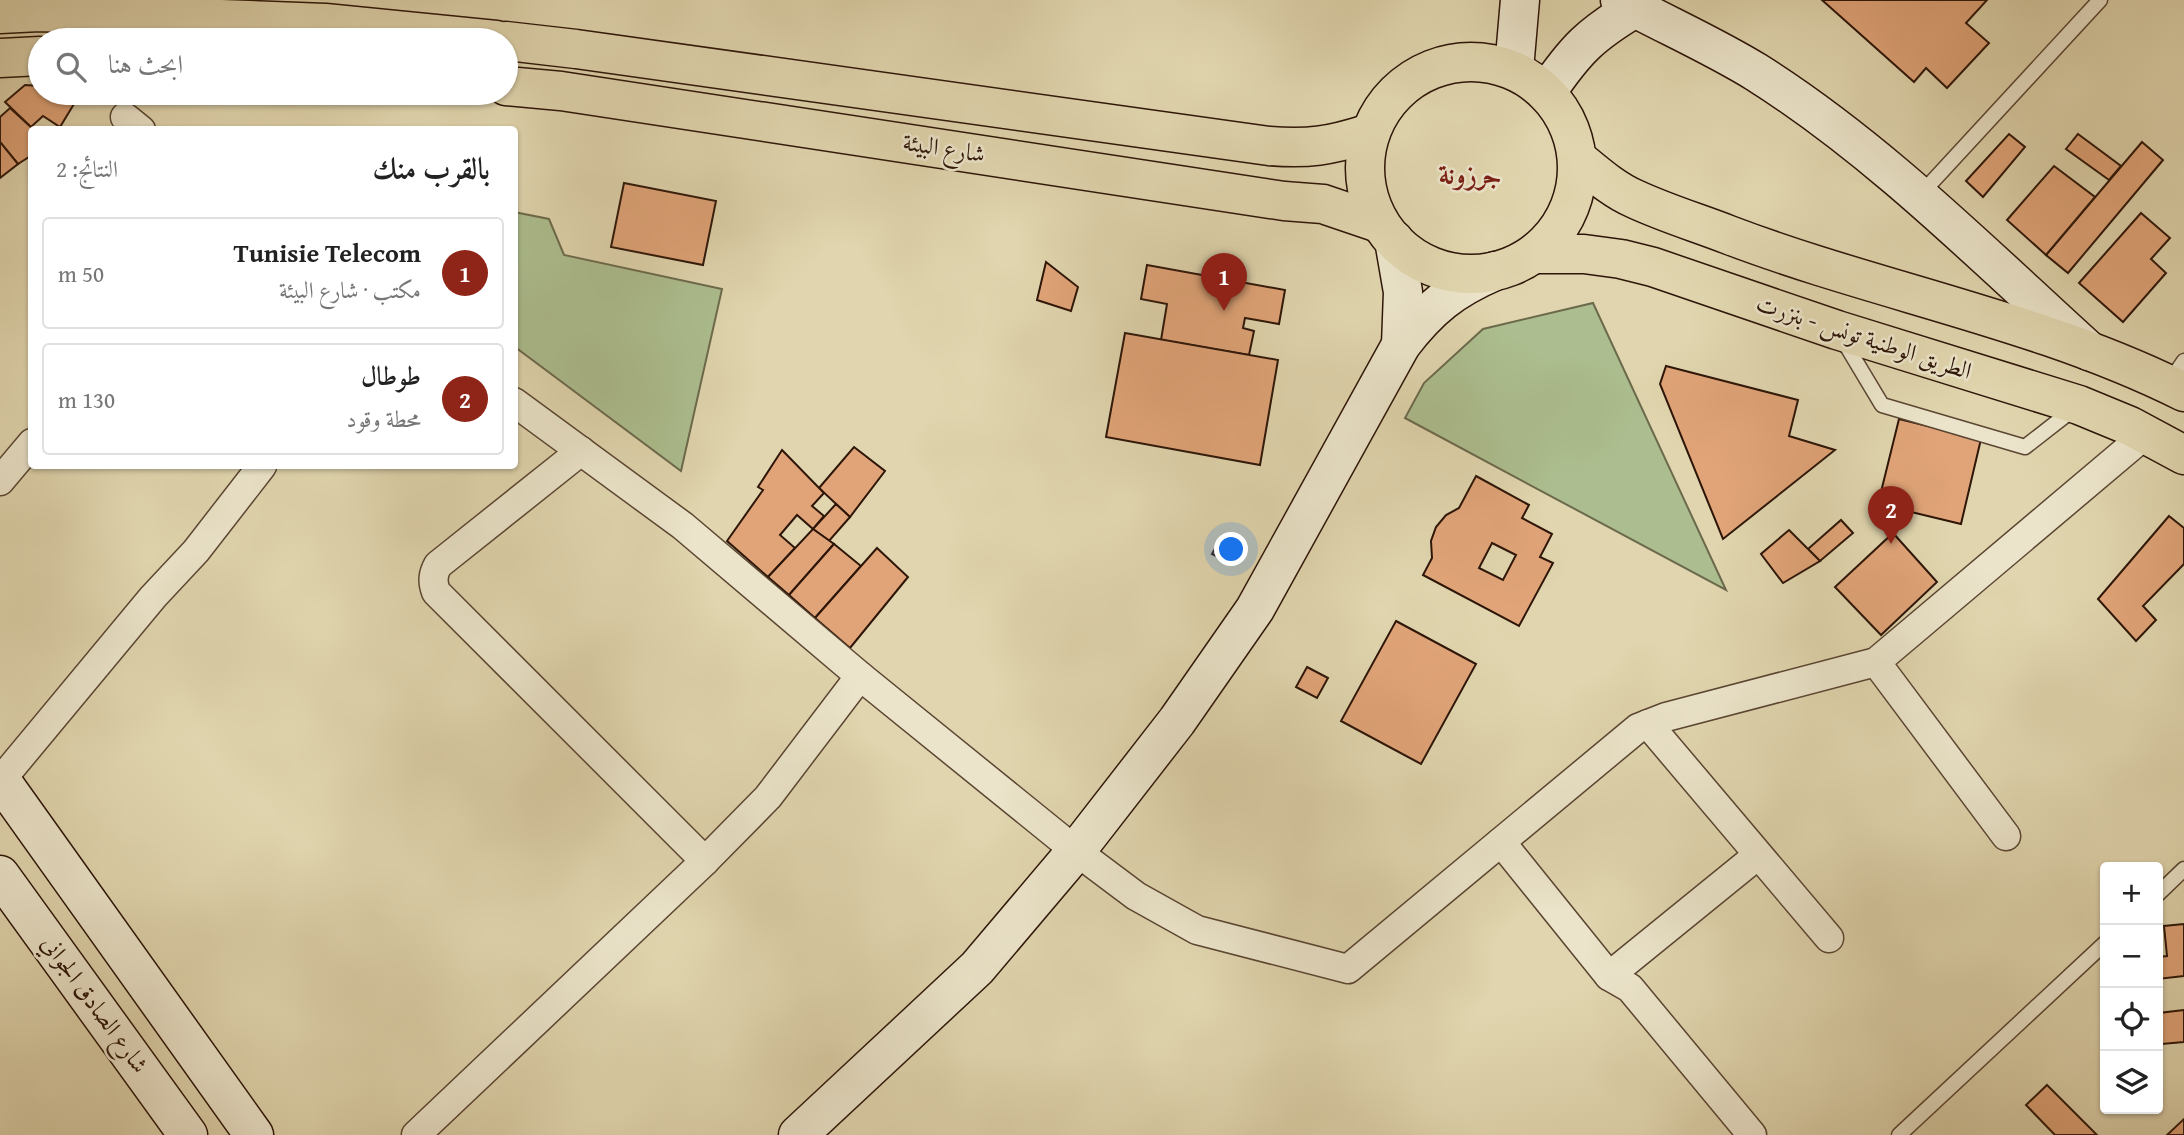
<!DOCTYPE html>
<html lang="ar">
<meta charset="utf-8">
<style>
body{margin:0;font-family:"Gentium Book Plus",Amiri,serif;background:#f2f2f2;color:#222;direction:rtl}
.controls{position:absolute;right:21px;bottom:21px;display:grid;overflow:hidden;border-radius:7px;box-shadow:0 2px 5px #0004}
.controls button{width:63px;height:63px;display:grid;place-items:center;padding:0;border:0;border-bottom:2px solid #e0e0e0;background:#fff;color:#222;font:35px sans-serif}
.you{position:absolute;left:1232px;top:550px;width:24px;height:24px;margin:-18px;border:5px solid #fff;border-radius:50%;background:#1a73e8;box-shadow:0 0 0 10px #1a73e833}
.badge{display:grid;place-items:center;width:46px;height:46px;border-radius:50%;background:#8f2418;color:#fff;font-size:23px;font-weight:700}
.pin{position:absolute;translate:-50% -58px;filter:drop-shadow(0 2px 4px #0008)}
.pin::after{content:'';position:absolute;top:37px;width:24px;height:21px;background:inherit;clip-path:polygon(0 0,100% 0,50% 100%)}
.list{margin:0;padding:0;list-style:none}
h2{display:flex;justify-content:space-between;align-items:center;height:91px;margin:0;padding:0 28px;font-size:30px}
h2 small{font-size:23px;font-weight:400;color:#767676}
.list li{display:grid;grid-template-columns:46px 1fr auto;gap:21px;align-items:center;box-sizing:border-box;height:112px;margin:0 14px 14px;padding:0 14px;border:2px solid #e0e0e0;border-radius:7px}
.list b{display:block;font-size:26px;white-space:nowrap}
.list p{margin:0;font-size:23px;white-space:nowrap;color:#767676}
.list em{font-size:23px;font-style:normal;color:#767676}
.icon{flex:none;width:38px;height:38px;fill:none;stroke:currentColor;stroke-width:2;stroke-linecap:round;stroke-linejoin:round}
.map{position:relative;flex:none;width:2184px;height:1135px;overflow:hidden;direction:ltr}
.search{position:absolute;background:#fff;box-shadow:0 2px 5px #0004;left:28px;top:28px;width:490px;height:77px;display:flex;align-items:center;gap:18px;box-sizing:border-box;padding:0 24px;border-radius:38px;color:#767676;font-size:26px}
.panel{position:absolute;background:#fff;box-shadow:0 2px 5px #0004;left:28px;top:126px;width:490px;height:343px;border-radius:7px;direction:rtl}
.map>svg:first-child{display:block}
</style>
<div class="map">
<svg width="2184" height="1135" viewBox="0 0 2184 1135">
<rect width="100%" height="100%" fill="#e0d5ae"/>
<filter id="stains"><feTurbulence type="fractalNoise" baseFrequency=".00286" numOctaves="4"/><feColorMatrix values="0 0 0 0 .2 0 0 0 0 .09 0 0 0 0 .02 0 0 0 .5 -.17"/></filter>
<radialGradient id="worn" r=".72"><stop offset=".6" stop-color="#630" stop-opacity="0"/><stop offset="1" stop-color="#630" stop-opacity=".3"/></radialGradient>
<!-- green -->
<g fill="#acbe8f" stroke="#6c6a4c" stroke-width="2">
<path d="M514,212L549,219L564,255L722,289L681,471L515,347Z"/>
<path d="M1593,303L1726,590L1405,418L1424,383L1483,329Z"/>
</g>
<!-- building -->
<g fill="#e0a478" stroke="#2d1508" stroke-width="2" fill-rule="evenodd">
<path d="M1822,0H1987L1966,23L1989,43L1947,88L1926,68L1914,82Z"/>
<path d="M25,85L40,86V93H65L77,99L60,127L43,116L31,127L5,102Z"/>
<path d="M10,108L34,130H32V155L18,164L0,142V117Z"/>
<path d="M2009,134L2025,147L1983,197L1966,181Z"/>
<path d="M2078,134L2121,166L2109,180L2066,149Z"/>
<path d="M0,142L18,164L0,178Z"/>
<path d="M2142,142L2163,160L2068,273L2046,255Z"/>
<path d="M2054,166L2095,197L2046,255L2007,220Z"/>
<path d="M624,183L716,201L703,265L611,247Z"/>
<path d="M2141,213L2170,238L2151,259L2166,273L2123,322L2079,283Z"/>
<path d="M1046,262L1078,287L1071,311L1037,300Z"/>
<path d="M1147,265L1285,290L1279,324L1245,318L1243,328L1254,331L1249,355L1161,340L1167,304L1141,299Z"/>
<path d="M1125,333L1278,360L1260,465L1106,437Z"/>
<path d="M1666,366L1798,400L1789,436L1835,450L1723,539L1660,384Z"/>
<path d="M1899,419L1981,439L1961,524L1878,504Z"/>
<path d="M854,447L885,471L850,517L819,488Z"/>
<path d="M782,450L824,493L812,506L824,516L813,529L797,515L780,535L795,548L768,577L727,541L763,490L758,487Z"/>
<path d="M1476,476L1529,505L1522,518L1552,534L1540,557L1553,563L1519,626L1423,575L1432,558L1431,541L1436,527L1446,515L1459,508ZM1492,543L1516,555L1503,580L1479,568Z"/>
<path d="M836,504L850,517L829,541L813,529Z"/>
<path d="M2169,516L2184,528V564L2143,606L2156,620L2136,641L2098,599Z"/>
<path d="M1841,520L1853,533L1820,561L1808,549Z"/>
<path d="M813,529L834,544L789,595L768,577Z"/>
<path d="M1789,530L1820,561L1783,583L1761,554Z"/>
<path d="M1893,533L1937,582L1881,635L1835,587Z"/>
<path d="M1222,536L1241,543L1231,563L1212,554Z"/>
<path d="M834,544L861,566L815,618L789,595Z"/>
<path d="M877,548L908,577L850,648L815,618Z"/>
<path d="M1396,621L1476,664L1421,764L1341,721Z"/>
<path d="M1307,667L1328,678L1317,698L1296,687Z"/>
<path d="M2184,924V976L2158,979V957L2167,956L2164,926Z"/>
<path d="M2184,1010V1042L2162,1044L2159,1013Z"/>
<path d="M2047,1085L2097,1135H2055L2026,1105Z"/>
<path d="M2184,1119V1135H2167Z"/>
</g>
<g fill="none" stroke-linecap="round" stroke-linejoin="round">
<defs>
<g id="lane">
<path d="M1920,195L2100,0"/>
<path d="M1843,340L1882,405L2025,447L2075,408"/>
<path d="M2169,383L2184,361"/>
<path d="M2158,894L2184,869"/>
<path d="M1899,1135L2105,943"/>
</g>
<g id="street">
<path d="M125,117L141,130"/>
<path d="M514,402L683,526L860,676L1076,851L1136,896L1197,930L1348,969L1638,728L1666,717L1876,662L2146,434"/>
<path d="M581,451L438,565C433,574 432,581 436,592L705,861"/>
<path d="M0,481L32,443"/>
<path d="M1876,662L2006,836"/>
<path d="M1648,724L1829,938"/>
<path d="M1,780L153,597L196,551L262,466"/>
<path d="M1501,842L1609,976L1630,988L1752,1135"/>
<path d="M1609,976L1758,855"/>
<path d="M416,1135L705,861L768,797L860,676"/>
</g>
<g id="secondary">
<path d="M1620,0C1664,24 1712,45 1756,72C1878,149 1982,254 2089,351"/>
<path d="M1514,69L1520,0"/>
<path d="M1546,93C1576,49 1590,35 1635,8"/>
<path d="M1394,240L1403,292L1401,345"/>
<path d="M0,779L254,1135"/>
<path d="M0,875L188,1135"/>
<path d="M798,1135L977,968L1076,851L1177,721L1255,609L1401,345C1429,308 1453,289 1495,271"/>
</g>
<g id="primary">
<path d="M0,14L39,12L325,23L496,40"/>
<path d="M506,41L576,49L1269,146C1309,149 1329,146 1367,134"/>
<path d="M0,58L40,56"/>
<circle cx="1471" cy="168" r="106"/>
<path d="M506,86L561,91L1284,201L1323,204L1379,223"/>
<path d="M1579,160C1596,174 1614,190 1635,199C1665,213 1698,223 1729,235C1879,292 2040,320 2184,392"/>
<path d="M1534,254H1584L1621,259L1653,267L1837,330L2079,405L2130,426L2184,455"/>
</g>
</defs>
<!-- lane casing -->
<use href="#lane" stroke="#5a4532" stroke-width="17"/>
<!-- street casing -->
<use href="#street" stroke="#5a4532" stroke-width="31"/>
<!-- secondary casing -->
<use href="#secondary" stroke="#2d1508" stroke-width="41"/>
<!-- primary casing -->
<use href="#primary" stroke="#2d1508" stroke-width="41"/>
<!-- lane -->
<use href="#lane" stroke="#ebe4ca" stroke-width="14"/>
<!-- street -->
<use href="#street" stroke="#ebe4ca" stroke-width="28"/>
<!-- secondary -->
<use href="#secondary" stroke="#ebe4ca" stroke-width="38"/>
<!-- primary -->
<use href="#primary" stroke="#e0d5ae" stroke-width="38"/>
</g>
<g text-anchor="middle" stroke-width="5" stroke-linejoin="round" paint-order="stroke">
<!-- street labels -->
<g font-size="24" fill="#2d1508" stroke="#ebe4ca">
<text transform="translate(944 148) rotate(9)" y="8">شارع البيئة</text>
<text transform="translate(1864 337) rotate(18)" y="8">الطريق الوطنية تونس - بنزرت</text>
<text transform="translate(95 1004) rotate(54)" y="8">شارع الصادق الجواني</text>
</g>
<!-- quarter labels -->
<g font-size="28" font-weight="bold" fill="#7a1f14" stroke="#ebe4ca">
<text x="1470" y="184">جرزونة</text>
</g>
</g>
<rect width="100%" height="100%" filter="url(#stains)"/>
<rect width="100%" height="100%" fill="url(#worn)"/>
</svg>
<div class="controls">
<button>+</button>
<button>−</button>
<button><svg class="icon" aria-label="locate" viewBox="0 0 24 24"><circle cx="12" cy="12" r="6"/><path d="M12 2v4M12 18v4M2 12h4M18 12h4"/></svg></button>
<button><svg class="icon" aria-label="layers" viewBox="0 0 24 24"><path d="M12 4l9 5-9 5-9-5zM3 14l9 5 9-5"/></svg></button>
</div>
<div class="you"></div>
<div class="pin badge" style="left:1224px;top:311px">1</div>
<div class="pin badge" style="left:1891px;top:544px">2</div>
<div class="search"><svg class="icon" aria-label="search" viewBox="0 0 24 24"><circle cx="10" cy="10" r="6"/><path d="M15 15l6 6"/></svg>ابحث هنا</div>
<section class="panel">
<h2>بالقرب منك<small>النتائج: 2</small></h2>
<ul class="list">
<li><span class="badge">1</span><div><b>Tunisie Telecom</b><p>مكتب · شارع البيئة</p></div><em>50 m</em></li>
<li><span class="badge">2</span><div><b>طوطال</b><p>محطة وقود</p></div><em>130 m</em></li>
</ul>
</section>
</div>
